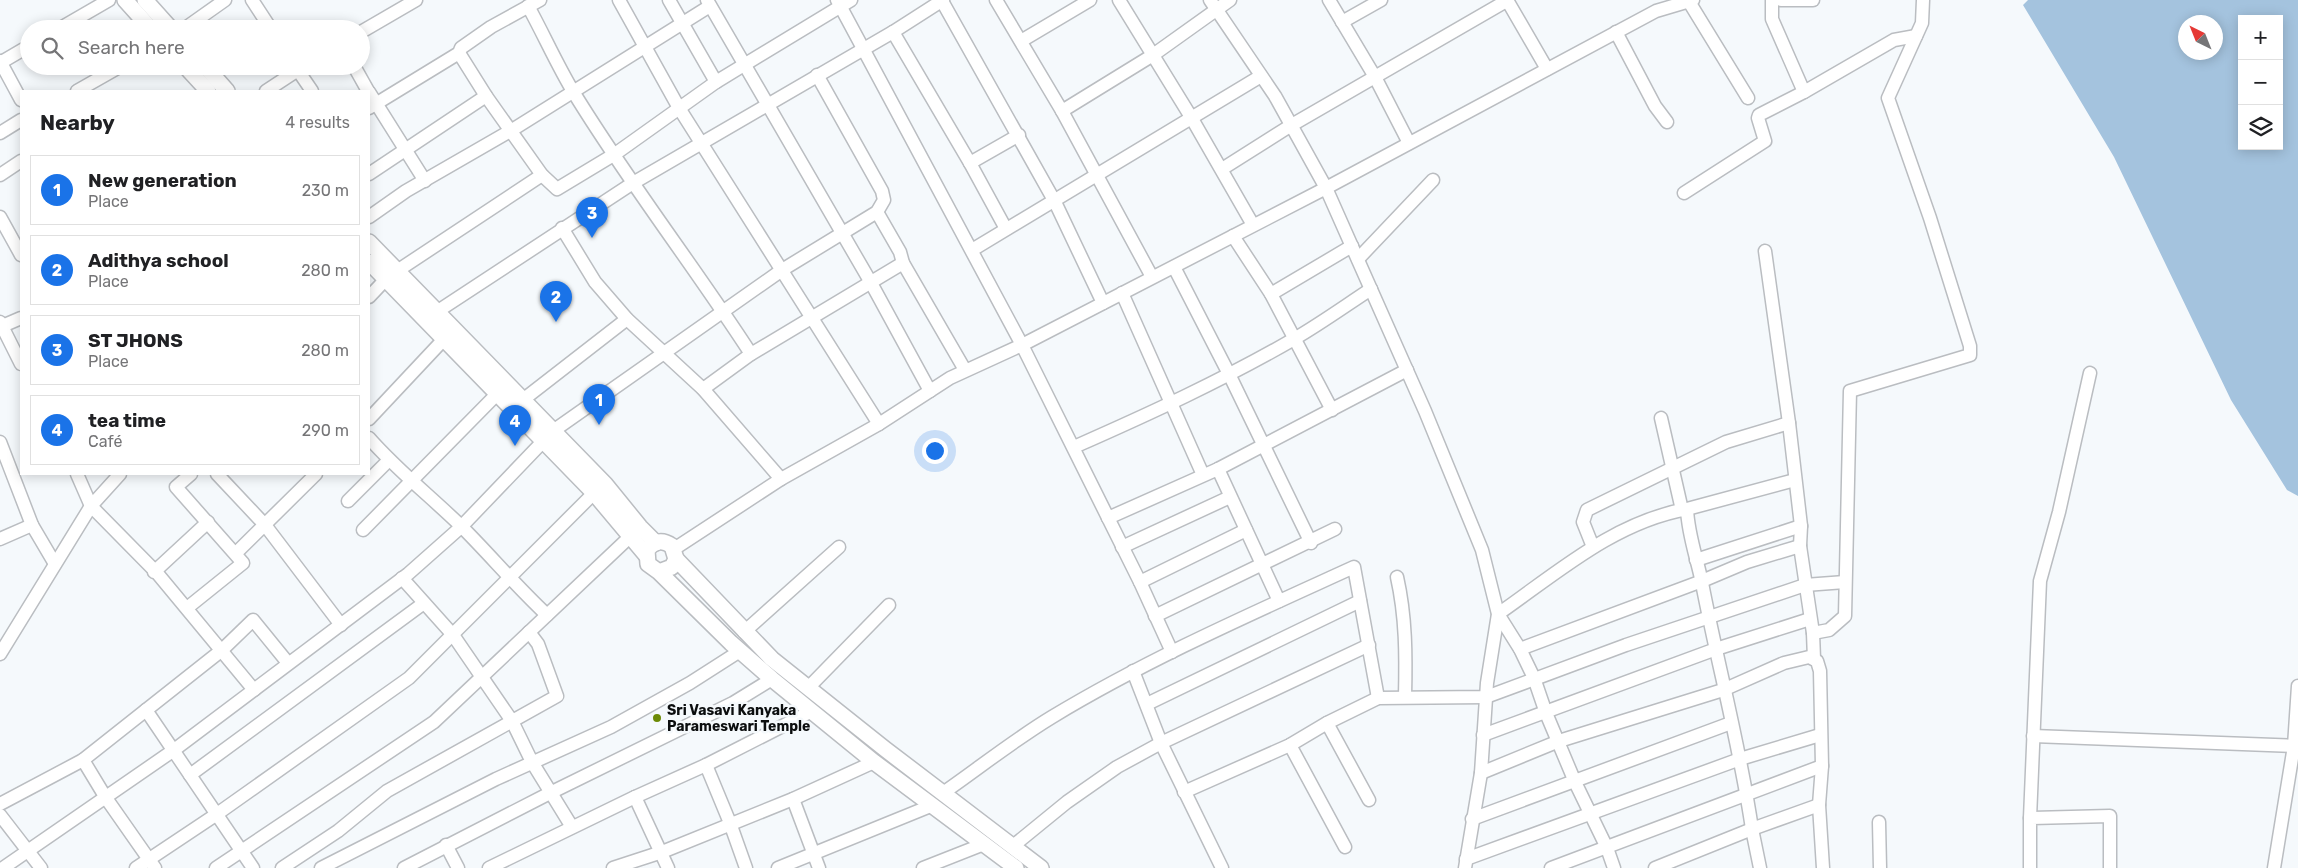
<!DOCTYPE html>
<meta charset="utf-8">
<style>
body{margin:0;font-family:Rubik,sans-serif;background:#f6f6f6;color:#202124}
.controls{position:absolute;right:15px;top:15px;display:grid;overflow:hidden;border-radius:0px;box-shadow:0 2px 12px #0003}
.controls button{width:45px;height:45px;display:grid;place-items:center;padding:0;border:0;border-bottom:1px solid #e0e0e0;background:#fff;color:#202124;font:25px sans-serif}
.compass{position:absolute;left:2178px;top:15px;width:45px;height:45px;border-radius:50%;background:#fff;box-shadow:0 2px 12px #0003;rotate:317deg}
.you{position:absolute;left:934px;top:450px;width:18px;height:18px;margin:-12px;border:4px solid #fff;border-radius:50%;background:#1a73e8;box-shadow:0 0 0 8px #1a73e833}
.badge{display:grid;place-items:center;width:32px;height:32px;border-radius:50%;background:#1a73e8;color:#fff;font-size:16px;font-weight:700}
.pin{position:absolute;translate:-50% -41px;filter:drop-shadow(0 1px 2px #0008)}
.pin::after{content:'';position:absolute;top:26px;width:18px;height:15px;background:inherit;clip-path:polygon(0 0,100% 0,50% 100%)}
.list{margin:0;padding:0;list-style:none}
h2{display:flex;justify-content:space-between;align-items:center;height:65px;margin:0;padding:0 20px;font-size:21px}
h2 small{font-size:16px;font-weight:400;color:#757577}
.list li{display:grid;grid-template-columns:32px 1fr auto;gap:15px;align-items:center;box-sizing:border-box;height:70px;margin:0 10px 10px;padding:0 10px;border:1px solid #e0e0e0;border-radius:0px}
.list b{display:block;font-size:19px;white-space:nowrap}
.list p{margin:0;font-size:16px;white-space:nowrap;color:#757577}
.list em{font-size:16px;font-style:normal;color:#757577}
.icon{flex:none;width:28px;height:28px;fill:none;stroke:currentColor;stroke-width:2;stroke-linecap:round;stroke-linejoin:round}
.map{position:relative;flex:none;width:2298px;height:868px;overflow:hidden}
.search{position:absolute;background:#fff;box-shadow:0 2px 12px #0003;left:20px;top:20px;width:350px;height:55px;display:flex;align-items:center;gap:12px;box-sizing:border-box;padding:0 18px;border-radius:28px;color:#757577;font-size:19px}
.panel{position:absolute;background:#fff;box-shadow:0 2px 12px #0003;left:20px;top:90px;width:350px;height:385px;border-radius:0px}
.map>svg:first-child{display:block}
</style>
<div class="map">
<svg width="2298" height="868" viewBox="0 0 2298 868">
<rect width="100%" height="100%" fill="#f5f9fc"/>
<!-- water -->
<path fill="#a4c3de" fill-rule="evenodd" d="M2028,0H2298V496L2287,490L2231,400L2114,157L2023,5ZM2242,19H2279V146H2242ZM2186,22H2216V52H2186Z"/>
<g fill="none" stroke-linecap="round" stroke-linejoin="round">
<defs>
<g id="minor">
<path d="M252,0L271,29"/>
<path d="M619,0L679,108L879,424"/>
<path d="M669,0L716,82"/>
<path d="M707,0L870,281L930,391"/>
<path d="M837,0L1022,345L1140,582L1246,530"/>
<path d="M996,0L1062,111L1152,277"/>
<path d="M1119,0L1191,117L1253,225"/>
<path d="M1210,0L1275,96L1326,188L1425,411L1482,550L1498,614L1487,683L1481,773L1465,868"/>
<path d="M1329,0L1375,77L1409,143"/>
<path d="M1507,0L1547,69"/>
<path d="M1688,0L1748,98"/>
<path d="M1772,0V19L1804,92"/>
<path d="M1781,0H1813"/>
<path d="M942,1L1055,202L1103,303"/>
<path d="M528,6C544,35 557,65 574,93C629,183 694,266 751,354"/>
<path d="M1342,22L1381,0"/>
<path d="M59,29L109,0"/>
<path d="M184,29L225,0"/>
<path d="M361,32L416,0"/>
<path d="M893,32L970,163L1006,229"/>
<path d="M1616,32L1655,106L1667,122"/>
<path d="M1021,41L1090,0"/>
<path d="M459,53L486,96L542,175L557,189L615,154L716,82L851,0"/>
<path d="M0,61L21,100"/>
<path d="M0,63L29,46"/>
<path d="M295,66L312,91"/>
<path d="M354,66L368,91"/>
<path d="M77,91L121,66"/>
<path d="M266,91L304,66"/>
<path d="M369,92L425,181"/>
<path d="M369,108L459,53L461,48L491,27L540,0"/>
<path d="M1062,111L1153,55L1230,0"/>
<path d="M0,133L21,120"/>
<path d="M970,163L1019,135"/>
<path d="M1222,169L1290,126L1508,0"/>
<path d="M369,174L486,96"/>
<path d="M0,175L21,161"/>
<path d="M1684,193L1765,141L1758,118L1759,115L1804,92L1894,40L1916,36"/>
<path d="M877,212L900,252L903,263L965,370"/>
<path d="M0,217L21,255"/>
<path d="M369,217L406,191L512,130L710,6"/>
<path d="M562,228L595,282L627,319L703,389L781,479"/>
<path d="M1233,236L1271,294L1332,410"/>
<path d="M972,250L1261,76"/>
<path d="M1765,251L1789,423L1801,526L1800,546L1813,633L1814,659"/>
<path d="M1358,259L1433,180"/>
<path d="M1174,267L1229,374L1311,543"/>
<path d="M397,271L542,175"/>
<path d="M1122,293L1203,475"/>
<path d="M1271,294L1352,246"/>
<path d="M369,297L386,279"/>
<path d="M438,311L633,183L893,32L943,0"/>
<path d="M0,322L21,364"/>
<path d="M0,327L21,318"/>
<path d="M703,389L751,354L903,263"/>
<path d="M524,399L627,319"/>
<path d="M1661,418L1682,510"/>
<path d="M369,419L445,338"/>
<path d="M369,438C397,470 430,496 461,526C490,555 516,586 547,615"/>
<path d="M0,442L32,525L55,564"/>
<path d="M1074,447C1149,414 1223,380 1294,339C1320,324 1345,306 1371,289"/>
<path d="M1218,469L1279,601"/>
<path d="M77,474L91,506L157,573L254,690"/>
<path d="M217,474L265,525L341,625"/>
<path d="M348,501L389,460"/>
<path d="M1687,509L1795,480"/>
<path d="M1108,518L1218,469L1407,370"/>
<path d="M363,530L498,393"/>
<path d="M0,539L32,525"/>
<path d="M1122,547L1230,497"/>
<path d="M1593,547L1583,522L1587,510L1726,442L1789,423"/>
<path d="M674,549L781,479L879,424L950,378L1022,345L1326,188L1656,11L1693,0"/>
<path d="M236,553L316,474"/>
<path d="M1696,560L1801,526"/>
<path d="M154,572L208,522"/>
<path d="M1397,577C1406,617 1406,656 1405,697"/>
<path d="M402,578L453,635L512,721L532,762L572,827"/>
<path d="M1140,582L1172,652"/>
<path d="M187,608L243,563L176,487L191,474"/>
<path d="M1155,616L1335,529"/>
<path d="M744,632L839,547"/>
<path d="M1813,633L1829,630L1845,616L1850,391L1970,355V346L1930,218L1888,98L1922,23L1923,0"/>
<path d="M1520,649L1702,581L1747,562L1800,546"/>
<path d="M0,654L91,506L120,474"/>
<path d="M1133,671L1161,743L1222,868"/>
<path d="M808,688L889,605"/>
<path d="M1147,704L1360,601"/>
<path d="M146,710L253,868"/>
<path d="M1327,723L1369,800"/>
<path d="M1483,735L1716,649L1810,619"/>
<path d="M2033,736L2298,746"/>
<path d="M1290,745L1345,847"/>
<path d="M83,760L106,798L155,868"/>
<path d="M706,765L730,823L746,868"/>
<path d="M1481,773L1559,741L1723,690L1784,663L1809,657L1817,661L1820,671L1822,766L1819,805"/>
<path d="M190,775L424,603"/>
<path d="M1184,792L1290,745L1327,723L1378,698L1486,697L1626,645L1805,585L1845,582"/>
<path d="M943,793C979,768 1014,740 1052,717C1148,659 1251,614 1354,567L1378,698"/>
<path d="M635,797L668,868"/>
<path d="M793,799L819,868"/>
<path d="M0,804L83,760L222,650L253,620L288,663"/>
<path d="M0,815L41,868"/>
<path d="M2030,818L2040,581L2059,512L2090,373"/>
<path d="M1472,819L1731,723"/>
<path d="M1879,822L1880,868"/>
<path d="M446,845L458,868"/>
<path d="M1013,846L1067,802L1117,767L1161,743L1369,645"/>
<path d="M1466,859L1740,759L1820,735"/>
<path d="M3,868L174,750L408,574L461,527L553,431L782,270L877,212L884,200L882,191L817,75"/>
<path d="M136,868L217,814L409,678L594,493"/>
<path d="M216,868L434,722L636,531"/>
<path d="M282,868L338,831L387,791L557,696L538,644L529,632"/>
<path d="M321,868L496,779L611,727L690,683L740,651"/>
<path d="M404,868L550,793L733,703L772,679"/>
<path d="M489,868L635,797L706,765L812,711"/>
<path d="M613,868L662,852L793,799L874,762"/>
<path d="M778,868L933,805"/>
<path d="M923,868L984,844"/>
<path d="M1551,868L1822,766"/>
<path d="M1614,868L1607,848L1575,782L1546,713L1534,678L1520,649L1498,614C1557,573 1614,522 1687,509C1688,535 1697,558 1702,583C1718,666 1740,746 1752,829L1819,805L1823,868"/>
<path d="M1655,868L1752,829L1760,868"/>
<path d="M2030,868V818L2110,816V868"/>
<path d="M2274,868L2294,746L2298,686"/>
</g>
<g id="major">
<path d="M125,0L151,29"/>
<path d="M145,0L171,29"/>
<path d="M185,66L208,91"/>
<path d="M205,66L227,91"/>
<path d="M369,242L605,484L640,527L656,543"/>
<path d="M369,262L594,493L646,555"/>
<path d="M676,559L772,659L885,749L1041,868"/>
<path d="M659,572L672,567L676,559L672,546C662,539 654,541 647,550L648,564L659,572L731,643L772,679L874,762L1016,868"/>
</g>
</defs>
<!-- minor casing -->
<use href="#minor" stroke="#babdc1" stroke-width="15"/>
<!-- major casing -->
<use href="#major" stroke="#babdc1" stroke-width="18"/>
<!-- minor -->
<use href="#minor" stroke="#fff" stroke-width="12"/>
<!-- major -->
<use href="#major" stroke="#fff" stroke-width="15"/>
</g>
<!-- markers -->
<circle fill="#6c8a05" stroke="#f5f9fc" stroke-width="2" cx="657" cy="718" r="5"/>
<g text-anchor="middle" stroke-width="5" stroke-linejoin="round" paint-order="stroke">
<!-- poi labels -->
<g font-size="14" font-weight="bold" fill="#0c0e0f" stroke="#f5f9fc" text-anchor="start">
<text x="667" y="715">Sri Vasavi Kanyaka<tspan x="667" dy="16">Parameswari Temple</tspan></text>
</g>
</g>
</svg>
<div class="controls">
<button>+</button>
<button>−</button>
<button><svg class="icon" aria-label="layers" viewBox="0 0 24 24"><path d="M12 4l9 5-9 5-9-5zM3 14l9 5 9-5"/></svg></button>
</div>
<svg class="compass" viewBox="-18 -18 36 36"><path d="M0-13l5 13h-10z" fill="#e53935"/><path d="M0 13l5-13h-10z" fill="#757577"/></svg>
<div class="you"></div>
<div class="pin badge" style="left:599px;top:425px">1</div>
<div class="pin badge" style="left:556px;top:322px">2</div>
<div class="pin badge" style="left:592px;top:238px">3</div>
<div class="pin badge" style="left:515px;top:446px">4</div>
<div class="search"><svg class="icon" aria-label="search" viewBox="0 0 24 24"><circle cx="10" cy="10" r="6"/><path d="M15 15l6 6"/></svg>Search here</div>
<section class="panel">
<h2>Nearby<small>4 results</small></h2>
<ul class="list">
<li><span class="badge">1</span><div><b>New generation</b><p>Place</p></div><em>230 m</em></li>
<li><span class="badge">2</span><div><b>Adithya school</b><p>Place</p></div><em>280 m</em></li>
<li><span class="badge">3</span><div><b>ST JHONS</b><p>Place</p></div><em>280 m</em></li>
<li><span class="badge">4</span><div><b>tea time</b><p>Café</p></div><em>290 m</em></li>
</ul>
</section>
</div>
